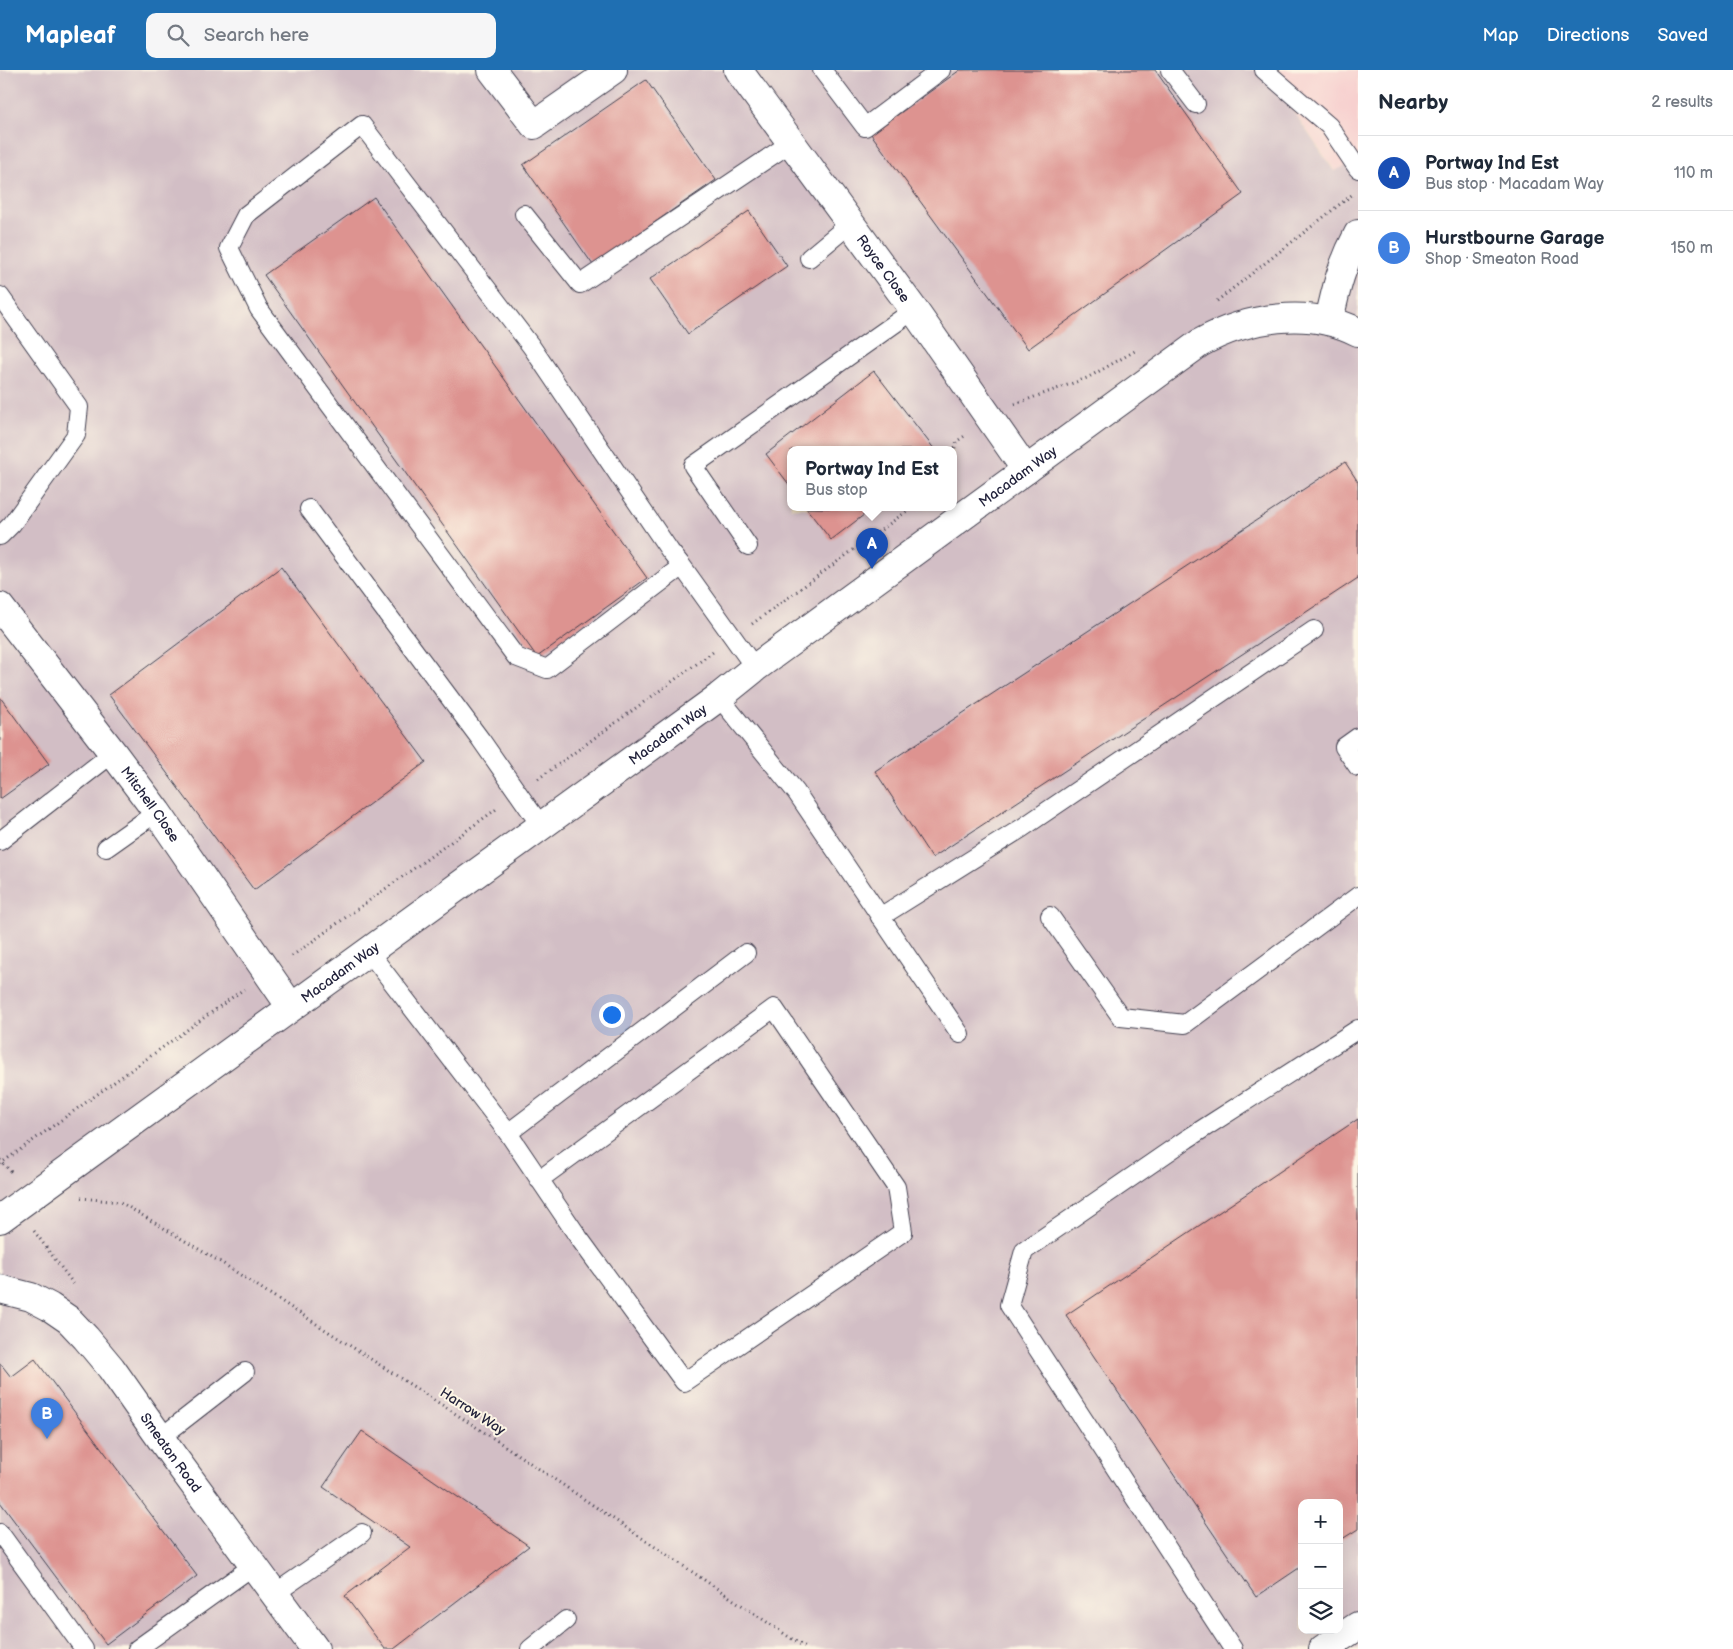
<!DOCTYPE html>
<meta charset="utf-8">
<style>
body{margin:0;font-family:"Balsamiq Sans",sans-serif;background:#f6f6f7;color:#1f2937}
.controls{position:absolute;right:15px;bottom:15px;display:grid;overflow:hidden;border-radius:10px;box-shadow:0 5px 20px #0002}
.controls button{width:45px;height:45px;display:grid;place-items:center;padding:0;border:0;border-bottom:1px solid #e0e1e3;background:#fff;color:#1f2937;font:25px sans-serif}
.you{position:absolute;left:611px;top:944px;width:18px;height:18px;margin:-12px;border:4px solid #fff;border-radius:50%;background:#1a73e8;box-shadow:0 0 0 8px #1a73e833}
.badge{display:grid;place-items:center;width:32px;height:32px;border-radius:50%;background:#1f6fb2;color:#fff;font-size:16px;font-weight:700}
.pin{position:absolute;translate:-50% -41px;filter:drop-shadow(0 1px 2px #0008)}
.pin::after{content:'';position:absolute;top:26px;width:18px;height:15px;background:inherit;clip-path:polygon(0 0,100% 0,50% 100%)}
.popup{position:absolute;left:787px;top:376px;width:170px;height:65px;box-sizing:border-box;display:grid;place-content:center;border-radius:10px;background:#fff;filter:drop-shadow(0 1px 4px #0005);font-size:16px;white-space:nowrap;color:#747a83}
.popup b{font-size:19px;color:#1f2937}
.popup::after{content:'';position:absolute;left:50%;top:100%;margin-left:-10px;border:10px solid transparent;border-top-color:#fff}
.list{margin:0;padding:0;list-style:none}
h2{display:flex;justify-content:space-between;align-items:center;height:65px;margin:0;padding:0 20px;font-size:21px}
h2 small{font-size:16px;font-weight:400;color:#747a83}
.list li{display:grid;grid-template-columns:32px 1fr auto;gap:15px;align-items:center;box-sizing:border-box;height:75px;padding:0 20px;border-top:1px solid #e0e1e3}
.list b{display:block;font-size:19px;white-space:nowrap}
.list p{margin:0;font-size:16px;white-space:nowrap;color:#747a83}
.list em{font-size:16px;font-style:normal;color:#747a83}
.icon{flex:none;width:28px;height:28px;fill:none;stroke:currentColor;stroke-width:2;stroke-linecap:round;stroke-linejoin:round}
.map{position:relative;flex:none;width:1358px;height:1579px;overflow:hidden}
header{display:flex;align-items:center;gap:30px;box-sizing:border-box;height:70px;padding:0 25px;background:#1f6fb2;color:#fff}
header strong{font-size:24px}
nav{display:flex;gap:28px;margin-inline-start:auto;font-size:18px}
.search{width:350px;height:45px;background:#f6f6f7;display:flex;align-items:center;gap:12px;box-sizing:border-box;padding:0 18px;border-radius:10px;color:#747a83;font-size:19px}
main{display:flex}
aside{flex:1;background:#fff}
.map>svg:first-child{display:block}
</style>
<header>
<strong>Mapleaf</strong>
<div class="search"><svg class="icon" aria-label="search" viewBox="0 0 24 24"><circle cx="10" cy="10" r="6"/><path d="M15 15l6 6"/></svg>Search here</div>
<nav><a>Map</a><a>Directions</a><a>Saved</a></nav>
</header>
<main>
<div class="map">
<svg width="1358" height="1579" viewBox="0 0 1358 1579">
<rect width="100%" height="100%" fill="#fcf5e5"/>
<filter id="ink" filterUnits="userSpaceOnUse"><feTurbulence type="fractalNoise" baseFrequency=".02" numOctaves="2"/><feDisplacementMap in="SourceGraphic" scale="10" xChannelSelector="R" yChannelSelector="G"/><feConvolveMatrix kernelMatrix="1 2 1 2 8 2 1 2 1" color-interpolation-filters="sRGB"/></filter>
<filter id="wash" filterUnits="userSpaceOnUse"><feTurbulence type="fractalNoise" baseFrequency=".0096" numOctaves="4" result="noise"/><feDisplacementMap in="SourceGraphic" scale="20" xChannelSelector="R" yChannelSelector="G"/><feGaussianBlur stdDeviation="1.12" result="paint"/><feColorMatrix in="noise" values="0 0 0 0 0 0 0 0 0 0 0 0 0 0 0 0 0 1.4 0 .05"/><feComposite in="paint" operator="in"/></filter>
<g filter="url(#wash)">
<rect width="100%" height="100%" fill="#eedebb"/>
<!-- built -->
<path fill="#f7d0cf" d="M1265,0H1358V91L1335,101Z"/>
<!-- industrial -->
<path fill="#d2bec5" fill-rule="evenodd" d="M0,0H1265L1334,101L1358,91V1579H0ZM791,380H953V438H791ZM1302,1433H1339V1560H1302Z"/>
<g id="blocks">
<!-- building -->
<g fill="#dd9390">
<path d="M960,0H1155L1243,124L1028,279L871,64Z"/>
<path d="M646,10L716,110L593,195L523,95Z"/>
<path d="M374,127L647,508L537,587L264,205Z"/>
<path d="M749,141L787,196L688,264L650,209Z"/>
<path d="M874,301L935,380H791V417L766,384Z"/>
<path d="M1345,392L1358,412V508L932,788L875,701Z"/>
<path d="M806,438H873L831,470Z"/>
<path d="M281,497L426,692L254,820L109,625Z"/>
<path d="M0,627L49,694L0,729Z"/>
<path d="M1358,1049V1459L1339,1471V1433H1302V1496L1256,1527L1066,1245Z"/>
<path d="M35,1289L197,1506L106,1574L0,1432V1293L11,1307Z"/>
<path d="M362,1361L529,1476L394,1579H385L345,1526L410,1477L323,1417Z"/>
</g>
</g>
</g>
<g filter="url(#ink)">
<use href="#blocks" fill-opacity="0" stroke="#413e4e" stroke-width="1"/>
<g fill="none" stroke-linecap="round" stroke-linejoin="round">
<defs>
<g id="lane">
<path d="M822,0L865,57L941,0"/>
<path d="M1170,0L1196,34"/>
<path d="M1264,0L1329,56L1358,99"/>
<path d="M524,144L580,214L792,72"/>
<path d="M809,188L851,153"/>
<path d="M0,226L79,337L76,365L12,454L0,466"/>
<path d="M309,439L481,670L541,756"/>
<path d="M748,476L693,396L914,240"/>
<path d="M682,496L547,599L516,587L259,239L229,178L246,145L362,55L531,276L670,481L682,496L755,598"/>
<path d="M719,627L796,722L960,964"/>
<path d="M1358,667L1344,677L1358,697"/>
<path d="M0,771L113,683"/>
<path d="M106,778L157,742"/>
<path d="M1050,846L1121,947L1185,954L1358,826"/>
<path d="M880,847L1022,758L1314,560"/>
<path d="M369,882L508,1063L579,1168L684,1312L903,1162L896,1117L774,938L539,1110"/>
<path d="M508,1063L746,883"/>
<path d="M160,1368L245,1302"/>
<path d="M0,1463L84,1579"/>
<path d="M274,1524L362,1463"/>
<path d="M137,1579L253,1496"/>
<path d="M530,1579L566,1550"/>
<path d="M1233,1579L1009,1235L1024,1181L1187,1069L1358,959"/>
</g>
<g id="street">
<path d="M492,0L534,55L613,0"/>
<path id="s1" d="M738,0L914,240L1026,400"/>
<path d="M1329,251C1336,218 1342,194 1358,164"/>
<path id="s2" d="M0,537L113,683L157,742L291,937"/>
<path id="s3" d="M0,1149L719,627L755,598L1200,273C1246,247 1309,237 1358,262"/>
<path id="s4" d="M0,1219L31,1227L50,1237L69,1250L86,1268L111,1298L173,1386L315,1579"/>
<path d="M1323,1579L1358,1556"/>
</g>
</defs>
<!-- lane casing -->
<use href="#lane" stroke="#413e4e" stroke-width="20"/>
<!-- street casing -->
<use href="#street" stroke="#413e4e" stroke-width="30"/>
<!-- path -->
<g stroke="#413e4e" stroke-width="3" stroke-dasharray="1 4" stroke-linecap="butt">
<path d="M1217,231L1353,124"/>
<path d="M1015,334L1087,308L1135,281"/>
<path d="M953,388L956,372L966,365"/>
<path d="M752,554L911,438"/>
<path d="M538,709L713,582"/>
<path d="M292,886L498,738"/>
<path d="M0,1090L13,1104"/>
<path d="M0,1094L244,919"/>
<path d="M81,1128L120,1132L222,1193L490,1366L807,1579"/>
<path d="M34,1161L75,1216"/>
</g>
<!-- lane -->
<use href="#lane" stroke="#fff" stroke-width="18"/>
<!-- street -->
<use href="#street" stroke="#fff" stroke-width="28"/>
</g>
</g>
<g text-anchor="middle" stroke-width="4" stroke-linejoin="round" paint-order="stroke">
<!-- street labels -->
<g font-size="14" fill="#22223b" stroke="#fcf5e5">
<text dy="5" stroke="none"><textPath href="#s1" startOffset="246">Royce Close</textPath></text>
<text dy="5" stroke="none"><textPath href="#s3" startOffset="1260">Macadam Way</textPath></text>
<text dy="5" stroke="none"><textPath href="#s3" startOffset="825">Macadam Way</textPath></text>
<text dy="5" stroke="none"><textPath href="#s2" startOffset="248">Mitchell Close</textPath></text>
<text dy="5" stroke="none"><textPath href="#s3" startOffset="420">Macadam Way</textPath></text>
<text transform="translate(473 1341) rotate(33)" y="5">Harrow Way</text>
<text dy="5" stroke="none"><textPath href="#s4" startOffset="244">Smeaton Road</textPath></text>
</g>
</g>
</svg>
<div class="controls">
<button>+</button>
<button>−</button>
<button><svg class="icon" aria-label="layers" viewBox="0 0 24 24"><path d="M12 4l9 5-9 5-9-5zM3 14l9 5 9-5"/></svg></button>
</div>
<div class="you"></div>
<div class="pin badge" style="left:872px;top:499px;background:#1a4fb4">A</div>
<div class="popup"><b>Portway Ind Est</b>Bus stop</div>
<div class="pin badge" style="left:47px;top:1369px;background:#3f7fe0">B</div>
</div>
<aside>
<h2>Nearby<small>2 results</small></h2>
<ul class="list">
<li><span class="badge" style="background:#1a4fb4">A</span><div><b>Portway Ind Est</b><p>Bus stop · Macadam Way</p></div><em>110 m</em></li>
<li><span class="badge" style="background:#3f7fe0">B</span><div><b>Hurstbourne Garage</b><p>Shop · Smeaton Road</p></div><em>150 m</em></li>
</ul>
</aside>
</main>
